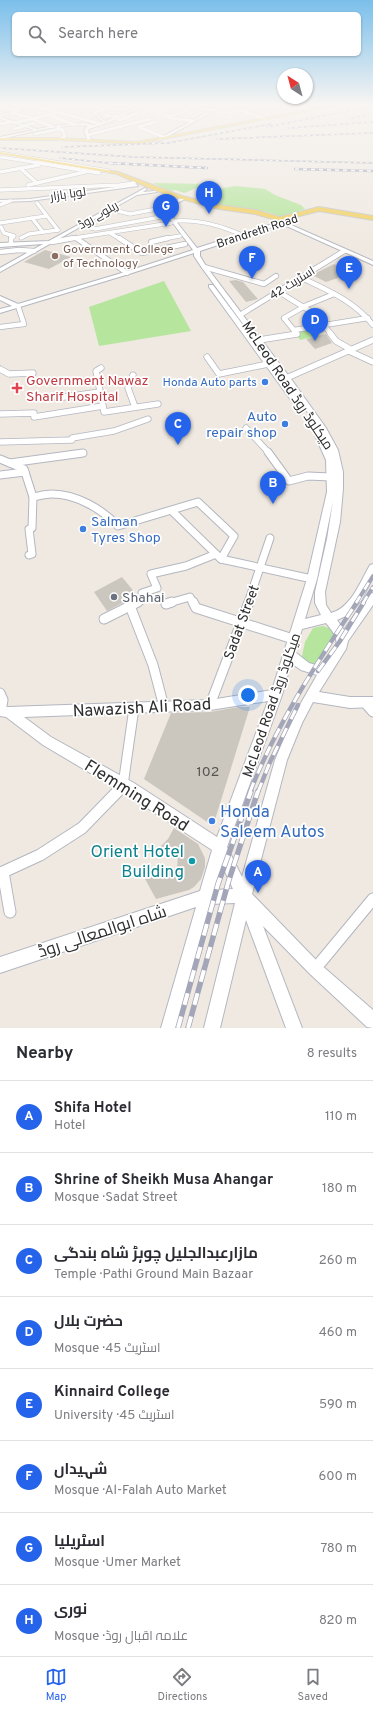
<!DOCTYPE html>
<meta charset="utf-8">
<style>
body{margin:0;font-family:Overpass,Cairo,sans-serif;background:#f7f7f7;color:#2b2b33}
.compass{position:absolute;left:277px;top:68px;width:36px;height:36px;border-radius:50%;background:#fff;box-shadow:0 1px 3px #0004;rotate:324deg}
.you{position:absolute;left:248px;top:695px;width:14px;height:14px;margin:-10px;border:3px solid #fff;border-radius:50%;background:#1a73e8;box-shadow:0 0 0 6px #1a73e833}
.badge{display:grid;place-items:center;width:26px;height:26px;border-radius:50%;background:#2563eb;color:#fff;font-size:13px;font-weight:700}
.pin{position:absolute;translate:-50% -33px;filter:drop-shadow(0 1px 2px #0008)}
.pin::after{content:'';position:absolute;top:21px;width:14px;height:12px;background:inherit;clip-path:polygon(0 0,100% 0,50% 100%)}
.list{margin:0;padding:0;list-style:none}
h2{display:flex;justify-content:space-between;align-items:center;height:52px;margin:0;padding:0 16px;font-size:17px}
h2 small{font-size:13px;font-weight:400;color:#7c7c81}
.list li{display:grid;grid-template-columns:26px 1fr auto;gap:12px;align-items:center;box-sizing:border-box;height:72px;padding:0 16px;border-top:1px solid #e1e1e2}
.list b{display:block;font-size:15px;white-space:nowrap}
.list p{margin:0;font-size:13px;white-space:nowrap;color:#7c7c81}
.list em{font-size:13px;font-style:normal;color:#7c7c81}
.icon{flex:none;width:22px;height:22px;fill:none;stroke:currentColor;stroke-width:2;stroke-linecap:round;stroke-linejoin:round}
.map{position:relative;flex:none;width:373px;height:1028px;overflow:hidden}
.search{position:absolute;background:#fff;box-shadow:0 1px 3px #0004;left:12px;right:12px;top:12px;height:44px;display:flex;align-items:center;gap:10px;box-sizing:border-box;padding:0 14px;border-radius:6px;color:#7c7c81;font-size:15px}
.sheet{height:628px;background:#fff}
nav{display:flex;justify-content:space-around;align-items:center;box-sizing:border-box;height:56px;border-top:1px solid #e1e1e2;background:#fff;font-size:11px;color:#7c7c81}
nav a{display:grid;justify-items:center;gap:2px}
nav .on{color:#2563eb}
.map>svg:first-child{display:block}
</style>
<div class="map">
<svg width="373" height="1028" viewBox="0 0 373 1028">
<rect width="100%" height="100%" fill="#efe9e1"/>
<!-- green -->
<g fill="#b6e59e">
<path d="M153,183L207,184L184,193L176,190L169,191Z"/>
<path d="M236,186L265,189L275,195L301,205L305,209L281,217L268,212L221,205L195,198L217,189Z"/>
<path d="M164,281L191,331L99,346L89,307Z"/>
<path d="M313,327L320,335L300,340L294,330Z"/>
<path d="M323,626L329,628L333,633C332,647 326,657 314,666L301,661L305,642L313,628Z"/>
</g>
<!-- building -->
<g fill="#cbc7bf">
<path d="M45,250L71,257L49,269L24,262Z"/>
<path d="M334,264L352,273L326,282L312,275Z"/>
<path d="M236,280L243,282L258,299L246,302L229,281Z"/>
<path d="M326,334L332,343L315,349L306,339Z"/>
<path d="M122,577L136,594L125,600L126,601L107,611L94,592Z"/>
<path d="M238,707H250L213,826L144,779L171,713L210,712Z"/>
<path d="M174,828L198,844L205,858V867L201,879L194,887L189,890L156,899L145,879L177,868L178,856L160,847L168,839Z"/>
</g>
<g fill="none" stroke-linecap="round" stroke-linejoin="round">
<defs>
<g id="street-far6">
<path d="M11,104L38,107L101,124"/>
<path d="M66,104L124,110L131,106"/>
<path d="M170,105L157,112L171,118L193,121"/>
<path d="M179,106L183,104"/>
<path d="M191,107L199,104"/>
<path d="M0,108L18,110"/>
<path d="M242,111L265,119"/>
<path d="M12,113L28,117L53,127"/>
<path d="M93,113L119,104"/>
<path d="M228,113L269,105"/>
<path d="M49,115L75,125"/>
<path d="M104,115L118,117"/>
<path d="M169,116L178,114L192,107"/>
<path d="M127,117L139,113"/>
<path d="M118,120L128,118L122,116"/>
<path d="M156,122L138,127L164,137"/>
<path d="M14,123L57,113"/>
<path d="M0,124L11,122"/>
<path d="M58,127L63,131L65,136L61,139"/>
<path d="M14,129L34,123"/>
<path d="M35,134L60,129"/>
<path d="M88,135L150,119"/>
<path d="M0,153L67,164"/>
<path d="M1,157L45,164"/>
</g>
<g id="street-far5">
<path d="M39,163L99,173"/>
<path d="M61,163L108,171"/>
<path d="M20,168L37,183"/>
<path d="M0,172L39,165"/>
<path d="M28,185L85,172"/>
<path d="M0,190L120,185L134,183"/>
<path d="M37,203L58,230"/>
<path d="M0,205L10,201"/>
<path d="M109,209L130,214L162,208"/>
<path d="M32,218L43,232"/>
<path d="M175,221C199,219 220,225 242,235"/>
<path d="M0,223L46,216"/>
<path d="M81,225L95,229L166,216"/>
<path d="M1,227L4,233L14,236L11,239"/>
<path d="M110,233L120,239"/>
<path d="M21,238L29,234L58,230"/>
<path d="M75,238L77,239"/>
<path d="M68,239L171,223"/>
<path d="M163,239L180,236"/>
</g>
<g id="street-far4">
<path d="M11,238V244"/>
<path d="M76,238L127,273"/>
<path d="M119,238L142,253L185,244"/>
<path d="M52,242L74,238"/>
<path d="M151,242L168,238"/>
<path d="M0,252L19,250L34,251"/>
<path d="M204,267L264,284L276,276"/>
<path d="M302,278C329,291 354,301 373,325"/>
<path d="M279,292L315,314L331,334"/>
<path d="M240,315L344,251"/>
<path d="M0,327L24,324L18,306"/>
<path d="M294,330L368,318"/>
<path d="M297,334L284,318L307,305L334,294"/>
</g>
<g id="street-far3">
<path d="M330,333L336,341L352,350"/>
<path d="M259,340L297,334"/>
<path d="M349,351L373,362"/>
<path d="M207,357L219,374L268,364"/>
<path d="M101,368L96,371L103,406"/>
<path d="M0,369L9,374L33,373"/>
<path d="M133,375L128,388L135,407"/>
<path d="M282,380L373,340"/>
<path d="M57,398L100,392"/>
<path d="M0,414L34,413V417L103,406L104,412L158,404"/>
<path d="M246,428L269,453"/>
<path d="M0,442L72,440V438L114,431L148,419"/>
<path d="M81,453H83"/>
</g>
<g id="street-far2">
<path d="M268,452L289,481L308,476L331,477"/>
<path d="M0,459L24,469L33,497L32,528L29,529L32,554L29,555"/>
<path d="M10,463L83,453"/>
<path d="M0,475L25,472"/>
<path d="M33,497C39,496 45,494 52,494C76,494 102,509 118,526L198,502L234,536L221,559"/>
<path d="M172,511L221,559L312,579"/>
<path d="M136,603L144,599L142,593L157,588L151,574L186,566L216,554"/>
<path d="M169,603L190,597L193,603"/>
<path d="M248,603L270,538"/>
</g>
<g id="street-far1">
<path d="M193,602L196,608L293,639"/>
<path d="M166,604L172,602"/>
<path d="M130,606L153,665L164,707"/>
<path d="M104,619L138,602"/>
<path d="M0,693L3,700L1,711"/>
<path d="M365,703L373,712"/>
<path d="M210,705L249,602"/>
<path d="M117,792L123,785L134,708"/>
</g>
<g id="street">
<path d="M10,912L3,872L40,855L82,828L118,791"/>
<path d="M315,969L373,899"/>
</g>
<g id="secondary">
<path d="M43,104H48L0,117L37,129L53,126L83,123L94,125L103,122L82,104H86L102,119L106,121L144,104H148L110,122L89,129L88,131L91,139L88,141L86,140L87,139L84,131L86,127L89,126C64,122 25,134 0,139V137L34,130L0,119V115Z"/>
<path d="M163,104L213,109L223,104H227L159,141L158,139L210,111Z"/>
<path d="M136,184L138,186L30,201L0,202V200L30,199Z"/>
<path d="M145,188L147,189L143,192L155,191L157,192L137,195L0,272V268L43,244L0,247V243L49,241Z"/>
<path d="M183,197L185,199L172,206L168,211L197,248L282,221L373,261V265L371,264L282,224L200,251V256L206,266L294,383L326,428L338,450L343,472V489L340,522L325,592L326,605L331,613C351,608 360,582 370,565L373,564V577L362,599L352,612L346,616L337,620L344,630L369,594L373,593V605L348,641L346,649L319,692L350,697H373V707L350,708L313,702L302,723L287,760L252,894L320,964L373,1010V1028L367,1027L310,974L263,926L302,1028H286L246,920L220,1028H204L235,903L211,904L177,1028H161L196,907L0,973V957L200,891L212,850L124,793L43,745L6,717L0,716V706L8,707L210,700L272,690L307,579L327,492L326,460L313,431L314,429H319L300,401L296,403H293L209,287V285H213L296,396L202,268L194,256V253L129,274L0,313V309L12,306L0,300V296L18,304L125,272L193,250L164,211L168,204ZM333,501L327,539L315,592V603L321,615L305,619L317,579ZM326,623C344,644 336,647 323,667L309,663L295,652L302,629ZM291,663L301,670L317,675L293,717L275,760L242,877L227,847L282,695ZM268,701L217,837L134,783L51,737L24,717L210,710ZM222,865L233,889L215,890Z"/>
</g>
<g id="primary">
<path d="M338,104H345L137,144L61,140H0V138H61L137,142Z"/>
<path d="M0,152L118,172L182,196L219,205L256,210L280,217L319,207L373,216V220L319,211L280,221L255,214L219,209L178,198L154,190L117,174L0,154Z"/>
</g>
</defs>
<!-- street-far6 casing -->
<use href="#street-far6" stroke="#b4b7c1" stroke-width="4"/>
<!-- street-far5 casing -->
<use href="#street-far5" stroke="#b4b7c1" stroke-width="4.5"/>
<!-- street-far4 casing -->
<use href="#street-far4" stroke="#b4b7c1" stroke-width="6"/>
<!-- street-far3 casing -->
<use href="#street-far3" stroke="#b4b7c1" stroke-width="7"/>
<!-- street-far2 casing -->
<use href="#street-far2" stroke="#b4b7c1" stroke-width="9"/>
<!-- street-far1 casing -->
<use href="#street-far1" stroke="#b4b7c1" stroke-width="11"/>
<!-- street casing -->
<use href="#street" stroke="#b4b7c1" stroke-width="13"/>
<!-- secondary casing -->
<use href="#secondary" stroke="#b4b7c1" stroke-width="2"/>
<!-- primary casing -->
<use href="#primary" stroke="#c9c9c9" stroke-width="2"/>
<!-- street-far6 -->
<use href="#street-far6" stroke="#fff" stroke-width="3"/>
<!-- street-far5 -->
<use href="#street-far5" stroke="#fff" stroke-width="3.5"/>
<!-- street-far4 -->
<use href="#street-far4" stroke="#fff" stroke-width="4.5"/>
<!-- street-far3 -->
<use href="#street-far3" stroke="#fff" stroke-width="5.5"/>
<!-- street-far2 -->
<use href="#street-far2" stroke="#fff" stroke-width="7"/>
<!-- street-far1 -->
<use href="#street-far1" stroke="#fff" stroke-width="9"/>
<!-- street -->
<use href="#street" stroke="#fff" stroke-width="11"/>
<!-- secondary -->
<use href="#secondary" fill="#fff" fill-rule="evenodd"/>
<!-- primary -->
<use href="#primary" fill="#f2d163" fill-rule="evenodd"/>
<defs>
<g id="rail-far4">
<path d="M348,119L368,115"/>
<path d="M267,127L373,106"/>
<path d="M289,128L373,122"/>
<path d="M217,139L373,133"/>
<path d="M62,147L168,143L271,124"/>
<path d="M0,148L134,157L373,163"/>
<path d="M60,158L118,164"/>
</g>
<g id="rail-far3">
<path d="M109,163L207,168"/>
<path d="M295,169L373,171"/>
</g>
<g id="rail-far2">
<path d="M356,603L373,576"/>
<path d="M363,603L373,587"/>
</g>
<g id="rail-far1">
<path d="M318,671L340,641L364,602"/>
<path d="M250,792C277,723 317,663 357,602"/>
<path d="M258,792L270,762L298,705"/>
</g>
<g id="rail">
<path d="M178,1028L218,884L251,791"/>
<path d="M188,1028L228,883L258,791"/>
</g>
</defs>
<!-- rail-far4 casing -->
<use href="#rail-far4" stroke="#a3a6b8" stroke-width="1.5"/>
<!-- rail-far3 casing -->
<use href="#rail-far3" stroke="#a3a6b8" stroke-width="2.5"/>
<!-- rail-far2 casing -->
<use href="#rail-far2" stroke="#a3a6b8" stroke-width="4"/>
<!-- rail-far1 casing -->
<use href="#rail-far1" stroke="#a3a6b8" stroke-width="4.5"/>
<!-- rail casing -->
<use href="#rail" stroke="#a3a6b8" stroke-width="5.5"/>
<!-- rail-far4 -->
<use href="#rail-far4" stroke="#fff" stroke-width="1" stroke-dasharray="3" stroke-linecap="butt"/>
<!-- rail-far3 -->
<use href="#rail-far3" stroke="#fff" stroke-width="1.5" stroke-dasharray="4" stroke-linecap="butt"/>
<!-- rail-far2 -->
<use href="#rail-far2" stroke="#fff" stroke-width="2.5" stroke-dasharray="8" stroke-linecap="butt"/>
<!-- rail-far1 -->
<use href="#rail-far1" stroke="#fff" stroke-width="3" stroke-dasharray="10" stroke-linecap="butt"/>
<!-- rail -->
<use href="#rail" stroke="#fff" stroke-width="4" stroke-dasharray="12" stroke-linecap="butt"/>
</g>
<!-- sky -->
<linearGradient id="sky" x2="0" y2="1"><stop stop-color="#7abfeb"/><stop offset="0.42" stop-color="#f8f5f2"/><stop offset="1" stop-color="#f8f5f2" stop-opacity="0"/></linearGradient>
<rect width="373" height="248" fill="url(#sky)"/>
<!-- markers -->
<circle fill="#8d6e63" stroke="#fff" stroke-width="1.5" cx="55" cy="256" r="4"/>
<g fill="#3f7fe0" stroke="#fff" stroke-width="1.5">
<circle cx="265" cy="382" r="4"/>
<circle cx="285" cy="424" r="4"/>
<circle cx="83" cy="529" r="4"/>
<circle cx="212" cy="821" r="4"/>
</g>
<path fill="#e0444e" stroke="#fff" stroke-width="1.5" d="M15 382h4v4h4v4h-4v4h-4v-4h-4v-4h4z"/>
<circle fill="#6b7280" stroke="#fff" stroke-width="1.5" cx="114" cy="597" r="4"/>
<circle fill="#0f9aa8" stroke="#fff" stroke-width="1.5" cx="192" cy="861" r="4"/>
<g text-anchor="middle" stroke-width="3.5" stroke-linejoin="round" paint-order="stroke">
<!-- far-street labels -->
<g font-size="12" fill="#2e2e2e" stroke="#fff">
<text transform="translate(68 194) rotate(-9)" y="4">لوہا بازار</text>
<text transform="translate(98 215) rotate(-30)" y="4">ریلوے روڈ</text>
<text transform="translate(257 231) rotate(-18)" y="4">Brandreth Road</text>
<text transform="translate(292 283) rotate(-32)" y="4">اسٹریٹ 42</text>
</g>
<!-- far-education labels -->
<g font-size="12" fill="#785e54" stroke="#fff" text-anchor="start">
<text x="63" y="253">Government College<tspan x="63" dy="14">of Technology</tspan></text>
</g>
<!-- far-shop labels -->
<g font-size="12" fill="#366cbe" stroke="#fff" text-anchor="end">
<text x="257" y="386">Honda Auto parts</text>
</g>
<!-- health labels -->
<g font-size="14" fill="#be3a42" stroke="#fff" text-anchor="start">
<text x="26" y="385">Government Nawaz<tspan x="26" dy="16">Sharif Hospital</tspan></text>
</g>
<!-- street labels -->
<g font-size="14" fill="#2e2e2e" stroke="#fff">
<text transform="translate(288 385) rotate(56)" y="5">McLeod Road میکلوڈ روڈ</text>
<text transform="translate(241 622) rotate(-70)" y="5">Sadat Street</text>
<text transform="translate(271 705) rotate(-71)" y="5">McLeod Road میکلوڈ روڈ</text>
</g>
<!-- shop labels -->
<g font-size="14" fill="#366cbe" stroke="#fff" text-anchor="end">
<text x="277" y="421">Auto<tspan x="277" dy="16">repair shop</tspan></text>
<text x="91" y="526" text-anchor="start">Salman<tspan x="91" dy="16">Tyres Shop</tspan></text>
</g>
<!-- worship labels -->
<g font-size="14" fill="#5b616d" stroke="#fff" text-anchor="start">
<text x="122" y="602">Shahai</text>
</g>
<!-- near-number labels -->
<g font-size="14" fill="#555452">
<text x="208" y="776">102</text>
</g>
<!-- near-street labels -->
<g font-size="17" fill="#2e2e2e" stroke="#fff">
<text transform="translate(142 707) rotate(-3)" y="6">Nawazish Ali Road</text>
<text transform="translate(137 795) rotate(32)" y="6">Flemming Road</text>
<text transform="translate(102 931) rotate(-18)" y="6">شاہ ابوالمعالی روڈ</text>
</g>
<!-- near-shop labels -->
<g font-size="17" fill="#366cbe" stroke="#fff" text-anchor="start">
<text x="220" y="817">Honda<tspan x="220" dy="20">Saleem Autos</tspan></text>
</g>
<!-- near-culture labels -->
<g font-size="17" fill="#0d838f" stroke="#fff" text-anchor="end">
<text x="184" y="857">Orient Hotel<tspan x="184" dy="20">Building</tspan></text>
</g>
</g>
</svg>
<svg class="compass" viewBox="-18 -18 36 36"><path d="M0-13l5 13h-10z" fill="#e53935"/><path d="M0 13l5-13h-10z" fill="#7c7c81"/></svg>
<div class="you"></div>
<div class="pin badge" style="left:258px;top:893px">A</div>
<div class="pin badge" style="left:273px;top:504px">B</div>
<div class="pin badge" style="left:178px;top:445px">C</div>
<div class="pin badge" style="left:315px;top:341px">D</div>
<div class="pin badge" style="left:349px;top:289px">E</div>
<div class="pin badge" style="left:252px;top:279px">F</div>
<div class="pin badge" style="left:166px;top:227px">G</div>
<div class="pin badge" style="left:209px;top:214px">H</div>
<div class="search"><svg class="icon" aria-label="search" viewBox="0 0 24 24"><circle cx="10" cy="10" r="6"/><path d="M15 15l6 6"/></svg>Search here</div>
</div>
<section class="sheet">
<h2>Nearby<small>8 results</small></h2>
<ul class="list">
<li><span class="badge">A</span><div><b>Shifa Hotel</b><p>Hotel</p></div><em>110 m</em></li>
<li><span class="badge">B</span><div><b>Shrine of Sheikh Musa Ahangar</b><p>Mosque · Sadat Street</p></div><em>180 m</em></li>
<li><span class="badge">C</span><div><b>مازارعبدالجلیل چوہڑ شاہ بندگی</b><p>Temple · Pathi Ground Main Bazaar</p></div><em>260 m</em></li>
<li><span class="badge">D</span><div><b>حضرت بلال</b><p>Mosque · اسٹریٹ 45</p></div><em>460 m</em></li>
<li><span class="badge">E</span><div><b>Kinnaird College</b><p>University · اسٹریٹ 45</p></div><em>590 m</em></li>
<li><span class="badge">F</span><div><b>شہیداں</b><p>Mosque · Al-Falah Auto Market</p></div><em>600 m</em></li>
<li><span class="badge">G</span><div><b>اسٹریلیا</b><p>Mosque · Umer Market</p></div><em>780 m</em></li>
<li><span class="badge">H</span><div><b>نوری</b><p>Mosque · علامہ اقبال روڈ</p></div><em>820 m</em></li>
</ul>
</section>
<nav>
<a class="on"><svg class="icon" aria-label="map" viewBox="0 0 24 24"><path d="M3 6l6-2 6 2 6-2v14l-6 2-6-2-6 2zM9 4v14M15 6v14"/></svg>Map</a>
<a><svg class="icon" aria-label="directions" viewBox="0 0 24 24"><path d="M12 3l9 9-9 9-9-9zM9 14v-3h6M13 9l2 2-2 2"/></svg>Directions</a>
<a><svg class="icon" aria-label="saved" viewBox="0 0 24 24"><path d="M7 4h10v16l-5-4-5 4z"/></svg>Saved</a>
</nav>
